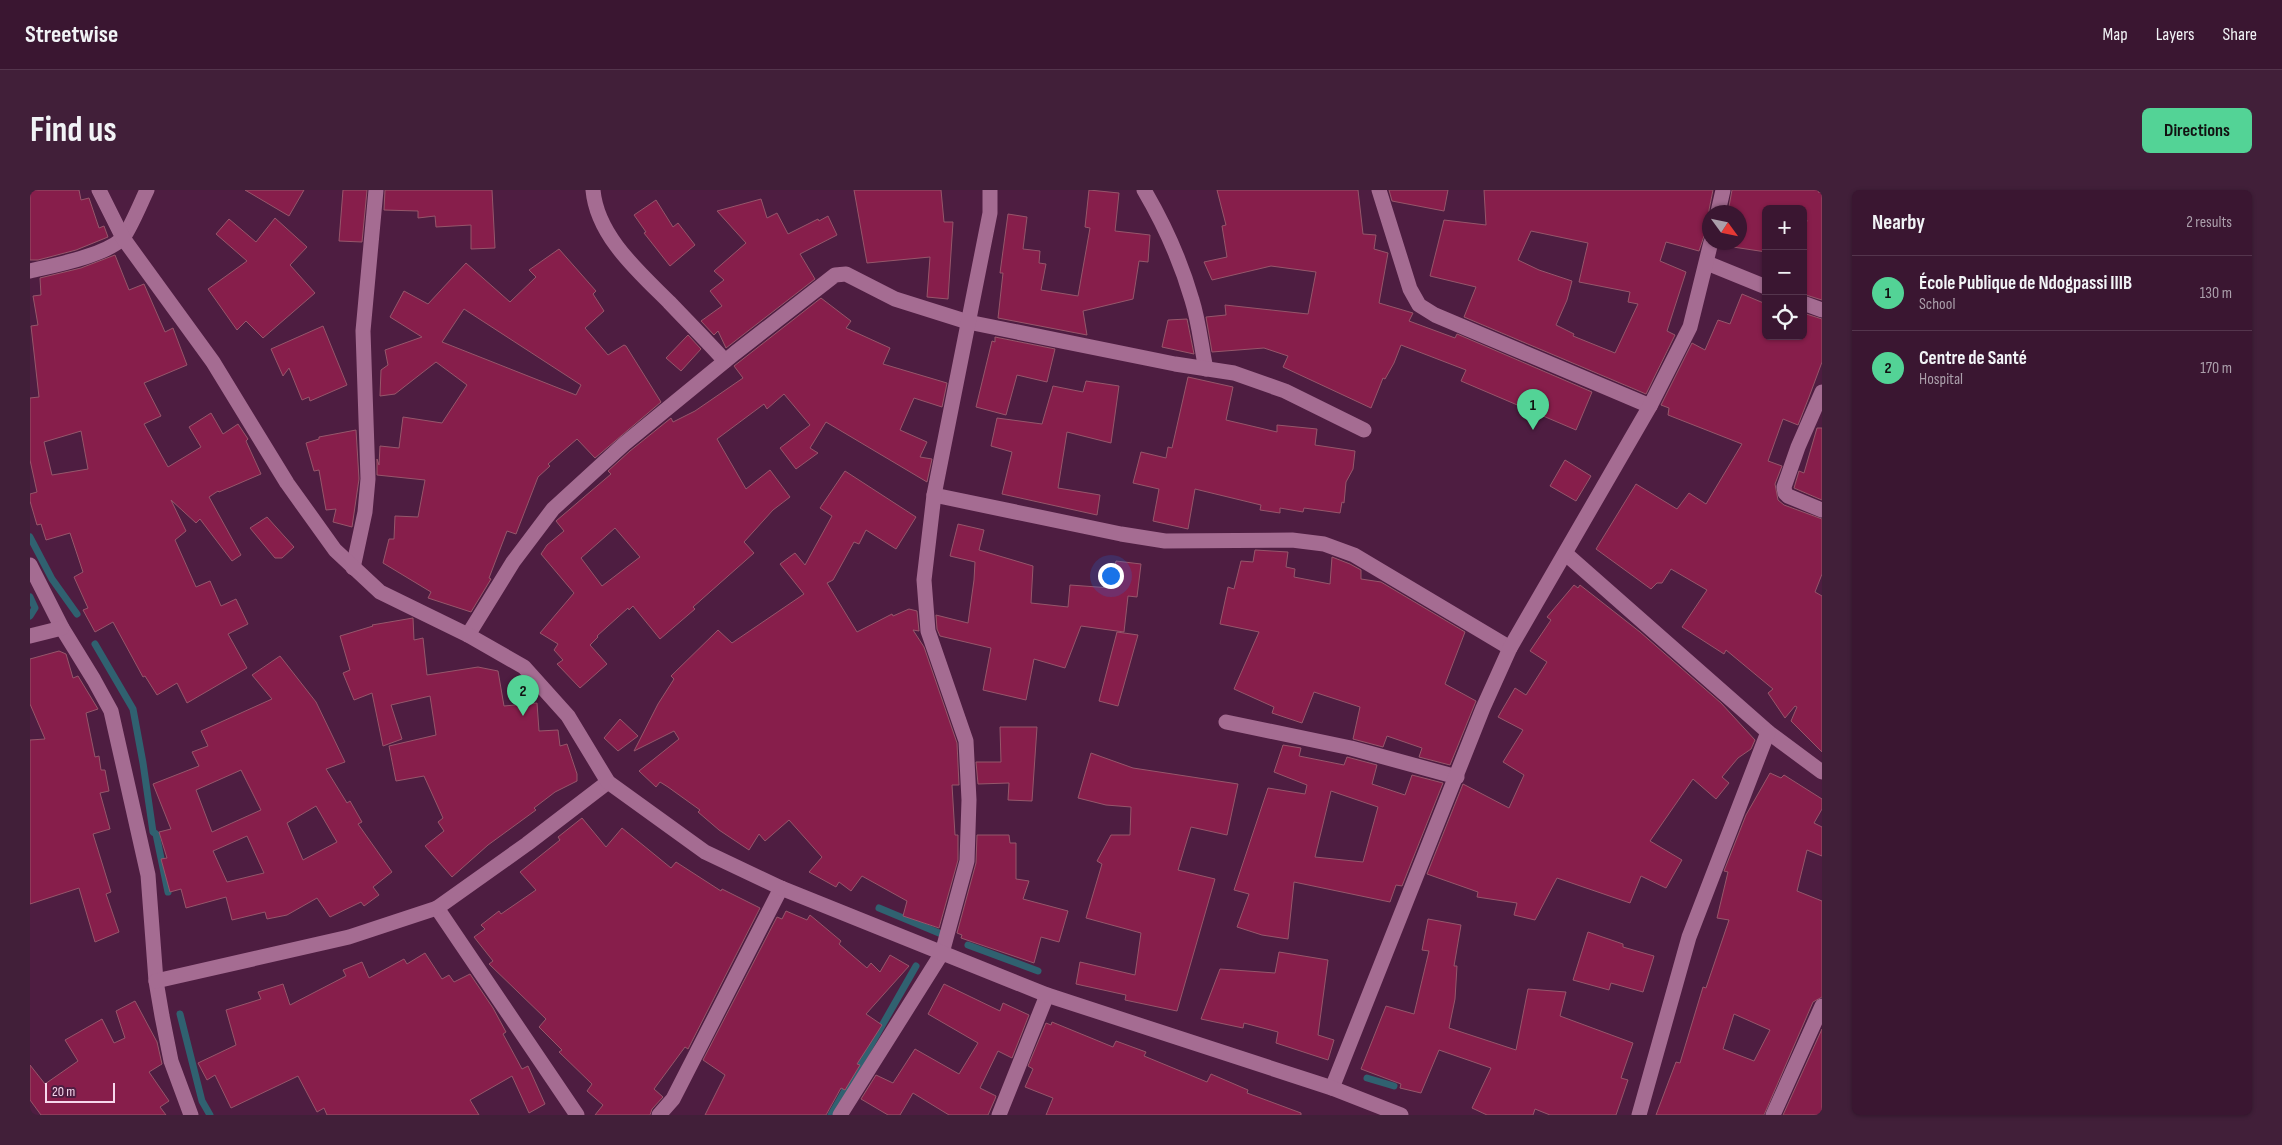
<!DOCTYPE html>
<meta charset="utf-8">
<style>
body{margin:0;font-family:"Sofia Sans Condensed",sans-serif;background:#411f39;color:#f1f3f6}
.controls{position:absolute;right:15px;top:15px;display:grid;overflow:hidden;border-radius:8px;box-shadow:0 1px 4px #0004}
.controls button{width:45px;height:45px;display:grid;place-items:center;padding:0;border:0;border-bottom:1px solid #54354d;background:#3a1631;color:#f1f3f6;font:25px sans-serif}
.compass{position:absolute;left:1672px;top:15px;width:45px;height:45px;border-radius:50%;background:#3a1631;box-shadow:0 1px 4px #0004;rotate:123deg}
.scale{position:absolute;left:15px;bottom:12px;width:70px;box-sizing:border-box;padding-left:5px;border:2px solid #f7d7ec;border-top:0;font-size:14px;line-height:18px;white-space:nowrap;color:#f7d7ec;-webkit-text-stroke:4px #4e1d41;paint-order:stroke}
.you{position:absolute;left:1080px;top:385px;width:18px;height:18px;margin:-12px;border:4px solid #fff;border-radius:50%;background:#1a73e8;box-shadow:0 0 0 8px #1a73e833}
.badge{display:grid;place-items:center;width:32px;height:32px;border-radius:50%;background:#53d396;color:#111;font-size:16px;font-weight:700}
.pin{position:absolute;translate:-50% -41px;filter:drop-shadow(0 1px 2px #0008)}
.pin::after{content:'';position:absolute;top:26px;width:18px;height:15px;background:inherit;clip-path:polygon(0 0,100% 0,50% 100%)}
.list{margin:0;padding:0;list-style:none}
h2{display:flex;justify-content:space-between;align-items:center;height:65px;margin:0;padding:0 20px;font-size:21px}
h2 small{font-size:16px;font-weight:400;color:#ab9fab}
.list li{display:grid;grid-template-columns:32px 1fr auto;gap:15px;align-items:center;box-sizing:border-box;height:75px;padding:0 20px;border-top:1px solid #54354d}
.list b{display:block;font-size:19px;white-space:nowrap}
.list p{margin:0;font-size:16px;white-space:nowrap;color:#ab9fab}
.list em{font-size:16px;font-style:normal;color:#ab9fab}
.icon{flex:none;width:28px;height:28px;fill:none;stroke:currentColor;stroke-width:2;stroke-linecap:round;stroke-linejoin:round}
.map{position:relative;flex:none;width:1792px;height:925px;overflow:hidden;border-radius:8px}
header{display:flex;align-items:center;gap:30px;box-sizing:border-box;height:70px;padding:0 25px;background:#3a1631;border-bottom:1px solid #54354d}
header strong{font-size:24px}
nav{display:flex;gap:28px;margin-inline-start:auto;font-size:18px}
.intro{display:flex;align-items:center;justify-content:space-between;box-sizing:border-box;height:120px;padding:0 30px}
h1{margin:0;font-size:35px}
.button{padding:12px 22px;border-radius:8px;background:#53d396;color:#111;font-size:18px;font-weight:700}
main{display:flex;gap:30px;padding:0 30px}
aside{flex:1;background:#3a1631;border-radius:8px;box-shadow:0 1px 4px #0004}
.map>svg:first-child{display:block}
</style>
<header>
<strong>Streetwise</strong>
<nav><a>Map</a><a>Layers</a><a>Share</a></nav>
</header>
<div class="intro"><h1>Find us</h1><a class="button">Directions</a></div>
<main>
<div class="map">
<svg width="1792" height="925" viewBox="0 0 1792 925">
<rect width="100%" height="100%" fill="#4e1d41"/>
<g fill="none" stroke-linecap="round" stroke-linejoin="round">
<!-- stream -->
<g stroke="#306170" stroke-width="7">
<path d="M0,347L22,389L47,424"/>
<path d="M0,407L5,418L0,426"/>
<path d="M65,454L103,519L113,573L123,642L126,644L138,702"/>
<path d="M849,718L909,743"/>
<path d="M938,755L1008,781"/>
<path d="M150,824L172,911L180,925"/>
<path d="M1337,888L1364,896"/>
<path d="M801,925L886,776"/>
</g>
</g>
<!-- building -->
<g fill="#871e4b" stroke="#96566b" fill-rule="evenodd">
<path d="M0,0H49L51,10L59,8L69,38L74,36L78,47L46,60L8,70H0Z"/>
<path d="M215,0H274L259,26Z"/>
<path d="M313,0H337L332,52L309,51Z"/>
<path d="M355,0H462L465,58L441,59V35L406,37L405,26L388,28V21L354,20Z"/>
<path d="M824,0H911L914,32H923L918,109L897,107L900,67L837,73Z"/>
<path d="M1059,0L1089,3L1085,41L1120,45L1118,72L1109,71L1103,109L1053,121L1057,145L968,128L973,83H970L978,24L997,27L993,59L1010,61L1009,73L1016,74L1011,100L1048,106L1060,38L1055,37Z"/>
<path d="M1187,0H1328L1333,44L1346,45L1344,59L1358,63L1349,113L1383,123L1379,131L1425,148L1427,144L1562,202L1546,240L1431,191L1436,180L1371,155L1364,173L1355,189L1353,188L1341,218L1253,177L1258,166L1234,158L1182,162L1176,127L1196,125L1195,115L1278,124L1286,82L1241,76L1182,90L1174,72L1197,67L1192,36L1196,35Z"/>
<path d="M1359,0H1418L1414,21L1362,11Z"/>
<path d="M1454,0H1683L1679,20L1680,43L1674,46L1669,61L1636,52L1630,71L1656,82L1637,141L1645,145L1616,204L1434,127L1446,97L1400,86L1414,30L1456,35ZM1501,41L1558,53L1549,92L1600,102L1598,112L1608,114L1585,163L1543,146L1544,144L1526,135L1537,110L1542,91L1509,80L1488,70Z"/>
<path d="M1702,0H1789L1788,2H1792V110L1773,104V51L1777,30L1773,29V19H1736V62L1690,55V52H1710V22H1698Z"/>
<path d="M731,9L737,28L747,23L758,44L788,29L789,31L798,26L807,45L770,64L785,89L696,158L688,141L684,145L671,131L692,116L680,101L694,90L684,81L716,53L687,21Z"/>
<path d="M626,10L643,37L648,33L665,55L640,76L614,43L616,42L604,25Z"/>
<path d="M245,28L277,57L260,75L285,103L233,148L216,131L207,140L178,99L217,71L186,44L199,29L226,52Z"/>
<path d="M529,59L566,101L563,104L574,121L555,138L578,165L594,155L596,156L631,212L565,268L547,249L518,274L520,276L508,287L486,344L477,341L459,388L461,389L441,422L398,408L401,402L353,373L359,349H364L365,326L388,327L395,290L347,285V269L349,275L350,256L369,258L373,227L412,233L437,195L406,172L365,204L350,206L351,180L358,175L355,160L392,147L360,127L374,101L398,114L436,73L480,112L506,87L499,80ZM434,119L551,195L546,205L412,152Z"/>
<path d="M85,65L99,100L114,94L135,142L143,138L157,175L114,193L131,226L114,234L138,277L171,257L159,237L181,223L193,244L208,234L218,249L216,251L231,284L189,302L188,301L179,307L211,365L202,371L170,329L166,333L141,310L156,341L145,350L166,397L180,391L191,416L206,409L218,434L198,444L217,478L157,513L147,493L127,505L115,486L113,487L83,432L65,442L53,420L58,418L44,387L53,382L40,343L16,350L11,334L7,335L0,311V304L7,302L0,270V208L9,207L1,136L8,135L3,106L11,105L10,88L51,78ZM51,241L58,279L22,285L14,252Z"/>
<path d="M1712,104L1736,114V146H1773V123L1792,129V172L1779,207L1768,235L1753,229L1738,271L1752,276L1745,294L1748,310L1754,315L1792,329V384L1785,402L1792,406V562L1761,531L1767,517L1765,516L1755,528L1738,503L1743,499L1696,460L1694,464L1652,437L1677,400L1641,379L1632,393H1627L1621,399L1566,359L1606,294L1647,319L1659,303L1676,314L1712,254L1638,225L1639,218L1631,215L1662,153L1675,160L1688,130L1700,134Z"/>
<path d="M791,108L821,131L816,138L860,158L853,174L917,193L912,217L884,208L870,240L897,252L890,267L902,269L897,292L796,232L780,258L788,263L766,279L750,258L780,235L754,204L737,219L734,214L687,249L716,299L740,280L760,307L743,320L714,352L724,363L663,417L665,419L630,449L603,416L599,420L598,418L567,446L568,447L560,455L577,474L550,498L527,474L533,470L524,460L528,454L510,443L544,403L511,364L517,355L534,341L526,331L581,284L578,281L600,261L641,228L643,232L665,221L713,188L704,176ZM585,338L610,367L572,396L551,368Z"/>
<path d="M1157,129L1164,164L1132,157L1138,130Z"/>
<path d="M293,136L317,195L280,211L279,207L272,210L259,178L253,186L241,159Z"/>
<path d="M658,145L671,159L651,181L636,168Z"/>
<path d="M965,147L1025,159L1017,192L987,185L976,225L946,217L962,151L965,152Z"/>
<path d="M1158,187L1203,197L1196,230L1247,242V235L1287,239L1285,255L1325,261L1323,279L1316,292L1314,313L1312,312L1310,323L1274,318L1273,322L1250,318V323L1230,320L1231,315L1165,299L1158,339L1123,331L1129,299L1103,293L1111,262L1136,268L1138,257L1142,258Z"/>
<path d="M1056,191L1089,196L1081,253L1037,242L1028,298L1070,305L1067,325L972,304L982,262L961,256L967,228L1012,234L1023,196L1053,202Z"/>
<path d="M1787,238H1792V310L1764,298L1769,281L1774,283Z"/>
<path d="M326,240L329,289L322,337L303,332L306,319L296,320L289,280L284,281L276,253L289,249V247Z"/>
<path d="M1535,270L1561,286L1546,311L1520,296Z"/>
<path d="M815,281L886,327L866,359L836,340L829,354L824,352L803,390L797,393L827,442L862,424L863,426L879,419L887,421L889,441L883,440L894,457L927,553L929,595H922L925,645H928V670L909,738L873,726L877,711L832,686L821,701L809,692L806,697L779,682L792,667L759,630L735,651L729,644L719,660L689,640L668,622L670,620L638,597L630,592L626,597L609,581L649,549L644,541L604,561L628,514L644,489L641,486L688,440L702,453L774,404L750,374L765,363L775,375L802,326L790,318Z"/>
<path d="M237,327L264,357L252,368H245L220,338Z"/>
<path d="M928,334L954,340L949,360L1003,376L1001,413L1038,417L1040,395L1081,398L1086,371L1111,374L1107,407L1098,406L1094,442L1051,436L1035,478L1004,469L996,510L953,500L961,458L910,446L907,439L906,425L938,433L944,390L945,372L920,366Z"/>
<path d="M1225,360L1258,362L1256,377L1265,379L1264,387L1300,394L1302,367L1320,374L1331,380V389L1351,392L1435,442L1415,494L1446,511L1420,575L1389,567L1392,558L1357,546L1353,557L1323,549L1330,517L1284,502L1272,533L1242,523L1244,517L1204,499L1229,442L1190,434L1198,397L1204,399L1211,371L1223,372Z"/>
<path d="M1544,395L1548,398L1550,395L1610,442L1691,513L1725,550L1721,559L1708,568L1692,587L1699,593L1686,609L1663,589L1620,651L1652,670L1636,698L1611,686L1600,713L1527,688L1505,730L1484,725L1487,713L1447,707L1448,702L1397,684L1433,594L1479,618L1494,585L1473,572L1493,540L1468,527L1485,498L1496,505L1517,472L1500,461L1521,430L1517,427Z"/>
<path d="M383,428L384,450L393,448L397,485L448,477L468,481L474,516L507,513L509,541L528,540L530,556L537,554L547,584V591L525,602L504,618L506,620L458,655L422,687L395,656L414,641L408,632L413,628L394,586L366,591L359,556L406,545L400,506L361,515L372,549L353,556L342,503L324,510L313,483L320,480L310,446L343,436L342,435Z"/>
<path d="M1087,442L1108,445L1088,516L1069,511Z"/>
<path d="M29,461L36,464L43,488L48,486L68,519L56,523L65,567L69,566L71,580H75L79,601L70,603L80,639L63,644L81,702L76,704L89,742L65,752L49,698L0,714V550L15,549L0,514V469Z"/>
<path d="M250,466L286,512L315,572L296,579L317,613L320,611L332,632L328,634L362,682L343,697L349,705L334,716L331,712L300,727L287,708L257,725L237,729L235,722L202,730L196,707L156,718L151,699L140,702L131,669L137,668L129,642L141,639L123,594L169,576L162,562L178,556L171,541L242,509L222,485ZM211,580L231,620L182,642L166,600ZM286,616L307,652L273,670L257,633ZM217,646L234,683L197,692L183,661Z"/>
<path d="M590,529L608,546L588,561L574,548Z"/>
<path d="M970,537H1007L1002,611L978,610L979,593L948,594L946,572H971Z"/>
<path d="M1253,555L1271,558L1269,566L1314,575L1317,567L1347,575L1342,594L1375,605L1382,585L1413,593L1372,696L1366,695L1360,712L1264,692L1258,749L1232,745L1207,737L1219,704L1204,700L1238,598L1275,604L1277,595L1244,582ZM1301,601L1348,617L1333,672L1285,667Z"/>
<path d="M1061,563L1103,578L1208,594L1197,645L1161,637L1148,680L1185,689L1147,821L1095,810L1096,805L1046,794L1050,772L1105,785L1111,743L1056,728L1072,674L1067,671L1081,645H1100L1101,617L1076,615L1048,608Z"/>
<path d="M1740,583L1751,588L1754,585L1792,609V619L1784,633L1792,637V666L1777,660L1767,701L1792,711V807L1783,812L1734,925H1626L1646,872L1650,873L1673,797L1676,798L1699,730L1687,728L1698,682L1694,681L1716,625ZM1704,824L1740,840L1724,871L1693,859Z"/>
<path d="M552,628L576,657L592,638L641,678L646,672L691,701L692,699L730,718L658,859L655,857L624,899L633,907L622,919L620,925H565L573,915L557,901L562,894L529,862L532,860L509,837L516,829L459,774L463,771L444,747L455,739L451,735L469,721L471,724L506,700L490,682L530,650L528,647Z"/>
<path d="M947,645H979L980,653H986V689L999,691L993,709L1038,721L1029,752L1011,747L1004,773L931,748L932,745L927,743L946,673Z"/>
<path d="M756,721L777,730L780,725L811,751L809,754L837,778L841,773L850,782L860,765L879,776L836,824L852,835L827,874L830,875L815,900L811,898L796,925H675L695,885L673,870L747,727L752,729Z"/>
<path d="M1398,729L1431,735L1424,776H1427L1425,809L1419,838L1486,860L1498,799L1536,802L1530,826L1603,853L1591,888L1598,890L1586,925H1520L1505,919L1503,925H1457L1442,918L1461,878L1409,860L1391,903L1370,898L1371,894L1331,879L1356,816L1384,824L1399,761L1392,760Z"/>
<path d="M1558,742L1593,754V757L1624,766L1613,802L1581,793L1579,800L1543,790Z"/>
<path d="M1249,762L1298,770L1288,845L1304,850L1298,870L1246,853L1248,842L1214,833L1213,838L1171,829L1190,779L1245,783Z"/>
<path d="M395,763L412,789L419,785L424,792L440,784L463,818L476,842L473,844L492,879L498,876L515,914L499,923L482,886L440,910L449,925H297L294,918L287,922L268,886L201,918L185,885L177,890L168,873L206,855L196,820L231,809L228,802L253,794L260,815L316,786L313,780L332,772L339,788L374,769L377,774Z"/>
<path d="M914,794L970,821L973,813L999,825L982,868L968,861L950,898L966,906L965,909L958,925H919L883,903L870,925H858L831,909L846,885L863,893L885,859L929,884L948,853L898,824Z"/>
<path d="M105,811L127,852L132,874L119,882L139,911L130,917L136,925H11L0,910V875L15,894L48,871L35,850L72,829L84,853L95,848L86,821Z"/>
<path d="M1022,832L1083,857L1086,851L1116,862L1114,866L1177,892L1181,884L1218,900L1217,903L1271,923V925H1016L1023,908L995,897L1003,879L998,876L1016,833L1021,835Z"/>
<path d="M1792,839V925H1753Z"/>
</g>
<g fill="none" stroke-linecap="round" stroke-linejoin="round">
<!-- street -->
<g stroke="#a56c92" stroke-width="15">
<path d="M563,0C567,46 609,82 639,112C658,132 677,151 695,171"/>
<path d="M1114,0C1134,34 1151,72 1162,110C1169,132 1171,156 1176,179"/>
<path d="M1349,0L1380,99L1389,115L1405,125L1620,216"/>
<path d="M1688,22L1693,0"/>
<path d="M1677,73L1736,97"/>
<path d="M0,81C25,75 73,66 92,49C99,42 112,10 117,0"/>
<path d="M1773,113L1792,120"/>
<path d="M1792,202L1768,257L1754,297L1755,303L1758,306L1792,320"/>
<path d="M904,305L1091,344L1135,351L1262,350L1294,354L1324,365L1480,458"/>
<path d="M1536,364L1738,542L1792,582"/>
<path d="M0,375L32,438L64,490L81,521L118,685L126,791L132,826L141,871L161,925"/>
<path d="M323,378L335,322L338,289L333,141L346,0"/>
<path d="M438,445L483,372L523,319L594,254L705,163L805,85L816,84L865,109L938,132L1145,174L1204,183L1255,201L1334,240"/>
<path d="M0,446L32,438"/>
<path d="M1196,532L1321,558L1427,587"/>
<path d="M407,718L547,925"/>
<path d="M126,791L319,747L407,718L497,654L578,592"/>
<path d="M1302,898L1453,518L1480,458L1620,216L1660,137L1681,52"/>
<path d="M629,925L643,909L751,698"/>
<path d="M810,925L912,763L937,671L939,610L936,551L898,441L894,390L904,305L960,23V0"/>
<path d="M969,925L1017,805"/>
<path d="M1609,925L1659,747L1738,542"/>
<path d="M1743,925L1792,816"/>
</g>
<!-- secondary -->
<path stroke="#a56c92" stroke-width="15" d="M69,0L93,48L183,172L257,293L305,360L350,402L438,445L494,477L538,526L578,592L675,662L751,698L1017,805L1302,898L1371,925"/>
</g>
</svg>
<div class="controls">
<button>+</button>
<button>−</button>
<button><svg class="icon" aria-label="locate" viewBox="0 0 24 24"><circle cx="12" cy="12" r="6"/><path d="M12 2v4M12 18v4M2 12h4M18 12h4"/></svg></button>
</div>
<svg class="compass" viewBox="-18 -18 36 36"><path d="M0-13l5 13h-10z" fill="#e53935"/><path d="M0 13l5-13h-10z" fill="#ab9fab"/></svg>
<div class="scale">20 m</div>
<div class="you"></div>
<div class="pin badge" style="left:1503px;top:240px">1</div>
<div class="pin badge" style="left:493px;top:526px">2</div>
</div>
<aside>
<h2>Nearby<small>2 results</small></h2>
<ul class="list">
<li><span class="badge">1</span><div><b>École Publique de Ndogpassi IIIB</b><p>School</p></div><em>130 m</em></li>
<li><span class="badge">2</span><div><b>Centre de Santé</b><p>Hospital</p></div><em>170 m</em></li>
</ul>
</aside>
</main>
